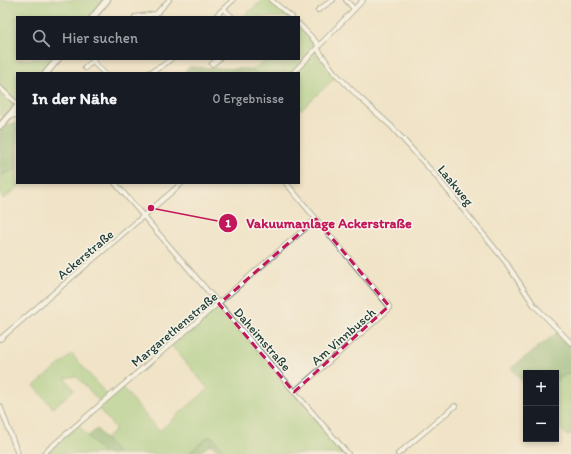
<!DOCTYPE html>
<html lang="de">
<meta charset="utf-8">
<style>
body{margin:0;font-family:Itim,sans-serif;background:#20242c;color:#f1f3f6}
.controls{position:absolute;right:12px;bottom:12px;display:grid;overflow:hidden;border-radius:0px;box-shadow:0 2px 6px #0003}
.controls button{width:36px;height:36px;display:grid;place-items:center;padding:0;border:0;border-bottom:1px solid #363941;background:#171b24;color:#f1f3f6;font:20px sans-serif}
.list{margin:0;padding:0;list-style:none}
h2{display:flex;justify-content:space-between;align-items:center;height:52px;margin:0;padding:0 16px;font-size:17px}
h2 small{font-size:13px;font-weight:400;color:#9ea1a6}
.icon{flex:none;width:22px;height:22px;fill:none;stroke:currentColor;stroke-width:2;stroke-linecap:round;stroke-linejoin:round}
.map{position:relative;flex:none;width:571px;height:454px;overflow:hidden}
.search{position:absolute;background:#171b24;box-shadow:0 2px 6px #0003;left:16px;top:16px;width:284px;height:44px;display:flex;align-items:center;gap:10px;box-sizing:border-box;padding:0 14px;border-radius:0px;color:#9ea1a6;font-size:15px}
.panel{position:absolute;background:#171b24;box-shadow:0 2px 6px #0003;left:16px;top:72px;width:284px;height:112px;border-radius:0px}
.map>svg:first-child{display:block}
</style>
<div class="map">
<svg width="571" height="454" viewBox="0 0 571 454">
<rect width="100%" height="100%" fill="#f7f3e8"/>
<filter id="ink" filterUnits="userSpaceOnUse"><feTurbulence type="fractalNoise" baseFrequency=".025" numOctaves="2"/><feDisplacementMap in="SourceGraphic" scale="8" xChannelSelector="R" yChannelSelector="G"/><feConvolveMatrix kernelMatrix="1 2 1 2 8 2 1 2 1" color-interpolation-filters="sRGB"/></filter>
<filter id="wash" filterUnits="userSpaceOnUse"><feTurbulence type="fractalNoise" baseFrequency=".012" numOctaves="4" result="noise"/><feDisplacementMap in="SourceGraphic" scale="16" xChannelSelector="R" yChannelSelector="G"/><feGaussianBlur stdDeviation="0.9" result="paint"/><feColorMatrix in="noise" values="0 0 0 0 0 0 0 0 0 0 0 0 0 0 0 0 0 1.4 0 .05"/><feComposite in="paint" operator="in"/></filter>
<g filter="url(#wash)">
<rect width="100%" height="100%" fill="#f0e3c7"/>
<!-- green -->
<g fill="#95c97a" stroke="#5a8357">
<path d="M0,0H104L89,17H17V59H53L41,73H17V101L3,117L0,114Z"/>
<path d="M263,0H268L289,17H242Z"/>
<path d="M299,26L315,44L314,48L337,76L301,110L299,108V73H255L252,69L253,70L266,59H299Z"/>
<path d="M17,169V183H23L4,199L0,194V176Z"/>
<path d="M219,306L346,454H227L213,438L208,437L188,454H118L106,439L116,429L98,408L122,387L159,431L208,389L172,346Z"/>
<path d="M72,354L109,397L101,403L76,376L65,378L74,390L53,408L34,386Z"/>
<path d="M571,371V433L567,436L556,423V381Z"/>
<path d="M78,425L103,454H44Z"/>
</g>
<!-- forest -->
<g fill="#78ad6a" stroke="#4c754f">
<path d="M189,67L252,69L255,73H183Z"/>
<path d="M17,123V169L0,175V131L5,125Z"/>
<path d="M558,332L571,344V371L556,381V373H526V387L511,368Z"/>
<path d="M97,429L118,454H103L88,436Z"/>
<path d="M208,437H213L224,450L220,454L211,444L198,454H188Z"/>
</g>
</g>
<g filter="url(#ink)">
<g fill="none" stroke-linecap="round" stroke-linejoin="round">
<defs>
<g id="minor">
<path d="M271,0L292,17"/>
<path d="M346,0L354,9"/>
<path d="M224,9L232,17"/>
<path d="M318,10L333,0"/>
<path d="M135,17L156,14L169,0"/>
<path d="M215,17L233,0"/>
<path d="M299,24L317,43L319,51L334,72L359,97L391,126L436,176L505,261L534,305L571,343"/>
<path d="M93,59L95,64L104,73"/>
<path d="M212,64L219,59"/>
<path d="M85,68L93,60"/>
<path d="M149,73L162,66L171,59"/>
<path d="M293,73L363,0"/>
<path d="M0,88L17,104"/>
<path d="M9,116L17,115"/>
<path d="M115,183L348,454"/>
<path d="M286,183L389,306V309L294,392"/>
<path d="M0,339L182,183"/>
<path d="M0,406L18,454"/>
<path d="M43,454L316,219"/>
<path d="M398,454L455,406"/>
</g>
<g id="major">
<path d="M93,17L107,0"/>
<path d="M46,73L58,59"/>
<path d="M0,126L17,107"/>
</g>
</defs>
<!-- minor casing -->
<use href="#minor" stroke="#687767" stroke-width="6"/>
<!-- major casing -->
<use href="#major" stroke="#687767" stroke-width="8"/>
<!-- minor -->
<use href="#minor" stroke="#fff" stroke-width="4"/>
<!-- major -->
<use href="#major" stroke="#fff" stroke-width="5.5"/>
</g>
</g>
<!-- marked area -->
<path d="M0 0H571V454H0ZM316,219L389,306L294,392L219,304Z" fill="#f0e3c7" fill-opacity=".55" fill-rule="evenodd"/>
<path fill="none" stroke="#c2185b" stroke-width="3" stroke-dasharray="8 5" stroke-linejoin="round" d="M316,219L389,306L294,392L219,304Z"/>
<g text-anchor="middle" stroke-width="3" stroke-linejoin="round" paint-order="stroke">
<!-- street labels -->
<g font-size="13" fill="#1f3d34" stroke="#f7f3e8">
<text transform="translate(456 185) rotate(51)" y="5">Laakweg</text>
<text transform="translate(85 254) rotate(-40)" y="5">Ackerstraße</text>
<text transform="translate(174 329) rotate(-40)" y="5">Margarethenstraße</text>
<text transform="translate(343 336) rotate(-41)" y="5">Am Vinnbusch</text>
<text transform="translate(263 339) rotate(49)" y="5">Daheimstraße</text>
</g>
</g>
<!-- callouts -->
<path fill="none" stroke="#c2185b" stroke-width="1.5" d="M151 208L228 223"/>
<g fill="#c2185b" stroke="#f7f3e8" stroke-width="1.5">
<circle cx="151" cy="208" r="4"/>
<circle cx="228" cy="223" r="10"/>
</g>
<g font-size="12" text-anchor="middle" font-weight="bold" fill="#fff">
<text x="228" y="227">1</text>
</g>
<g font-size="14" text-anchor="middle" font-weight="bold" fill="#c2185b" stroke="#f7f3e8" stroke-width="3" stroke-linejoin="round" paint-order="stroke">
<text x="329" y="228">Vakuumanlage Ackerstraße</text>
</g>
</svg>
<div class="controls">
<button>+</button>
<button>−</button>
</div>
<div class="search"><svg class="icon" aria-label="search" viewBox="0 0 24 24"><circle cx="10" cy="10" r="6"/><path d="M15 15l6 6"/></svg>Hier suchen</div>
<section class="panel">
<h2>In der Nähe<small>0 Ergebnisse</small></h2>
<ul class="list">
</ul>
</section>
</div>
